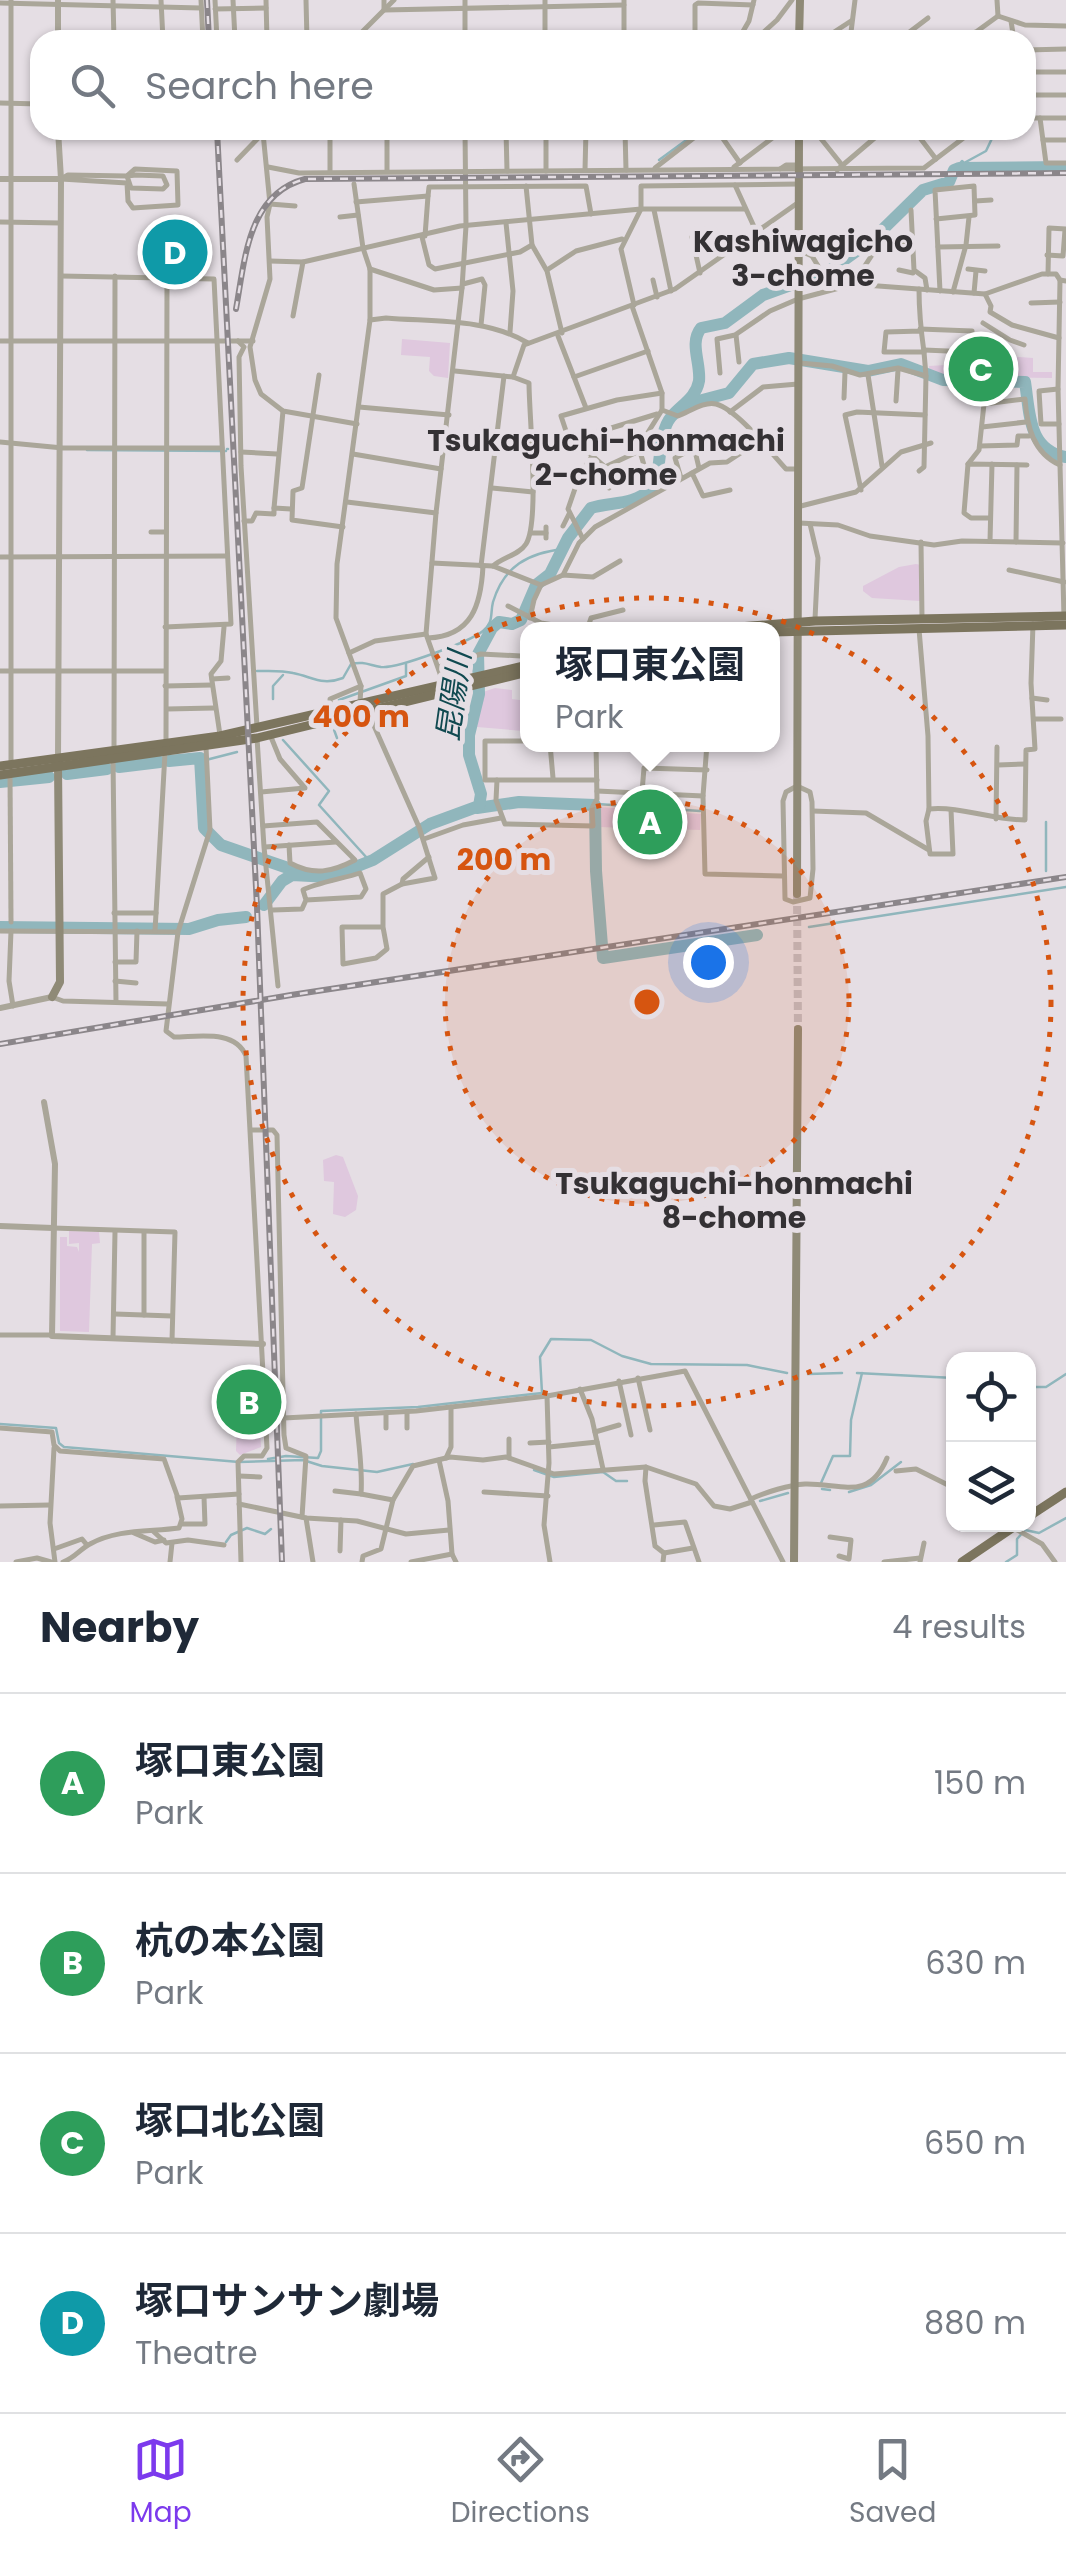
<!DOCTYPE html>
<meta charset="utf-8">
<style>
body{margin:0;font-family:Poppins,"Noto Sans JP",sans-serif;background:#f6f6f7;color:#1f2937}
.controls{position:absolute;right:30px;bottom:30px;display:grid;overflow:hidden;border-radius:20px;box-shadow:0 2px 8px #0004}
.controls button{width:90px;height:90px;display:grid;place-items:center;padding:0;border:0;border-bottom:2px solid #e0e1e3;background:#fff;color:#1f2937;font:50px sans-serif}
.you{position:absolute;left:708px;top:962px;width:35px;height:35px;margin:-25px;border:8px solid #fff;border-radius:50%;background:#1a73e8;box-shadow:0 0 0 15px #1a73e833}
.badge{display:grid;place-items:center;width:65px;height:65px;border-radius:50%;background:#7c3aed;color:#fff;font-size:32px;font-weight:700}
.pin{position:absolute;translate:-50% -50%;border:5px solid #fff;box-shadow:0 2px 10px #0006}
.popup{position:absolute;left:520px;top:622px;width:260px;height:130px;box-sizing:border-box;display:grid;place-content:center;border-radius:20px;background:#fff;filter:drop-shadow(0 2px 8px #0005);font-size:32px;white-space:nowrap;color:#747a83}
.popup b{font-size:38px;color:#1f2937}
.popup::after{content:'';position:absolute;left:50%;top:100%;margin-left:-20px;border:20px solid transparent;border-top-color:#fff}
.list{margin:0;padding:0;list-style:none}
h2{display:flex;justify-content:space-between;align-items:center;height:130px;margin:0;padding:0 40px;font-size:42px}
h2 small{font-size:32px;font-weight:400;color:#747a83}
.list li{display:grid;grid-template-columns:65px 1fr auto;gap:30px;align-items:center;box-sizing:border-box;height:180px;padding:0 40px;border-top:2px solid #e0e1e3}
.list b{display:block;font-size:38px;white-space:nowrap}
.list p{margin:0;font-size:32px;white-space:nowrap;color:#747a83}
.list em{font-size:32px;font-style:normal;color:#747a83}
.icon{flex:none;width:55px;height:55px;fill:none;stroke:currentColor;stroke-width:2;stroke-linecap:round;stroke-linejoin:round}
.map{position:relative;flex:none;width:1066px;height:1562px;overflow:hidden}
.search{position:absolute;background:#fff;box-shadow:0 2px 8px #0004;left:30px;right:30px;top:30px;height:110px;display:flex;align-items:center;gap:25px;box-sizing:border-box;padding:0 35px;border-radius:30px;color:#747a83;font-size:38px}
.sheet{height:850px;background:#fff}
nav{display:flex;justify-content:space-around;align-items:center;box-sizing:border-box;height:140px;border-top:2px solid #e0e1e3;background:#fff;font-size:28px;color:#747a83}
nav a{display:grid;justify-items:center;gap:5px}
nav .on{color:#7c3aed}
.map>svg:first-child{display:block}
</style>
<div class="map">
<svg width="1066" height="1562" viewBox="0 0 1066 1562">
<rect width="100%" height="100%" fill="#e5dee4"/>
<!-- green -->
<g fill="#dfc8de">
<path d="M402,339L450,343L448,378L434,376L429,371L430,357L401,355Z"/>
<path d="M994,355L1033,358V372H1052V378L960,377L930,373L929,366L963,364L965,356Z"/>
<path d="M916,564L921,565L920,601L872,598L863,591V586L899,567Z"/>
<path d="M495,688L512,690V699L527,701L523,731L477,727L483,692Z"/>
<path d="M599,807L701,814L700,830L599,827Z"/>
<path d="M336,1155L343,1157L358,1196L356,1210L345,1217L333,1214L334,1182L324,1181L323,1160Z"/>
<path d="M69,1231L99,1232L100,1243L92,1244L89,1332L60,1331V1237H67V1246L77,1247L79,1252V1243L69,1244Z"/>
<path d="M238,1380H258L261,1447L240,1455L236,1451Z"/>
</g>
<g fill="none" stroke-linecap="round" stroke-linejoin="round">
<!-- stream -->
<g stroke="#90b6bc" stroke-width="2.5">
<path d="M659,160L700,130"/>
<path d="M954,170L962,161L964,163L986,151L996,130"/>
<path d="M227,449H228"/>
<path d="M87,450L226,451"/>
<path d="M257,671C269,671 281,670 293,673C313,677 322,686 343,678L351,664C364,661 369,665 381,667C397,669 471,641 483,631C494,622 490,614 493,602C504,566 528,553 563,549"/>
<path d="M273,699V686L283,675"/>
<path d="M339,700L406,676V664"/>
<path d="M333,727L337,738"/>
<path d="M283,740L329,791L319,805L367,858"/>
<path d="M202,761L237,752"/>
<path d="M598,804L700,811"/>
<path d="M1046,871V822"/>
<path d="M809,927L1066,887"/>
<path d="M857,1373L954,1378"/>
<path d="M808,1374L842,1373"/>
<path d="M1028,1387H1046L1066,1374"/>
<path d="M0,1424L56,1428L59,1443L64,1447L239,1462L303,1460L322,1466L377,1472L413,1464"/>
<path d="M268,1459L286,1456L318,1458L321,1451V1411L418,1407L542,1393L540,1357L551,1339L591,1340L622,1356L651,1364L747,1365L787,1373"/>
<path d="M534,1470L554,1477L603,1472L616,1481H627"/>
<path d="M821,1483L833,1456H850L851,1420L862,1373"/>
<path d="M822,1489L830,1490"/>
<path d="M849,1492L871,1485L901,1462"/>
<path d="M760,1501L788,1493"/>
<path d="M226,1542L231,1535L247,1528L265,1534L271,1529"/>
<path d="M1006,1562L1017,1555V1539L1025,1530L1039,1533L1066,1518"/>
</g>
<!-- river -->
<g stroke="#90b6bc" stroke-width="12">
<path d="M687,404L729,393L753,364L789,358L868,371L901,364L943,380L1025,382C1030,414 1028,450 1066,457"/>
<path d="M169,761L200,758L204,828L221,845L285,867L300,875"/>
<path d="M119,767L160,762"/>
<path d="M67,774L107,769"/>
<path d="M0,782L49,777"/>
<path d="M477,808L519,802L595,805L596,871L603,958L757,935"/>
<path d="M264,905L282,881L292,875L330,877L373,860L430,824L479,806L481,794L469,755V735L479,694L478,654L492,628L499,622L512,624L521,620L536,585L550,574L568,538L591,508C610,502 634,505 650,490C663,479 656,435 671,417C681,405 696,398 699,381C701,363 689,343 701,328L725,323L763,295L829,271L873,239L923,190L949,182L954,170L959,168L1066,167"/>
<path d="M0,927L189,929L218,920L246,917"/>
</g>
<!-- secondary-tunnel -->
<path stroke="#c2bbc1" stroke-width="8" stroke-dasharray="8 4" stroke-linecap="butt" d="M797,894L798,1029"/>
<!-- minor -->
<g stroke="#aaa699" stroke-width="5">
<path d="M11,0V765"/>
<path d="M113,0L114,40"/>
<path d="M161,0L163,40"/>
<path d="M201,0L203,40"/>
<path d="M215,0L217,40"/>
<path d="M266,0L267,40"/>
<path d="M306,0L307,40"/>
<path d="M384,0V10L624,5"/>
<path d="M465,0V40"/>
<path d="M545,0V40"/>
<path d="M624,0V40"/>
<path d="M997,0L998,16"/>
<path d="M0,3L201,8"/>
<path d="M215,9L266,8"/>
<path d="M998,16L1025,25L1066,26"/>
<path d="M1011,21L1014,40"/>
<path d="M217,39H235L233,0"/>
<path d="M354,40L394,0"/>
<path d="M695,40V5L698,3L753,5"/>
<path d="M738,40L749,21L754,0"/>
<path d="M755,40L777,20L792,0"/>
<path d="M822,40L851,21"/>
<path d="M850,40L855,0"/>
<path d="M899,40L928,18"/>
<path d="M949,40L976,32L998,16"/>
<path d="M1026,50L1066,49"/>
<path d="M1026,72H1066"/>
<path d="M1026,95H1066"/>
<path d="M0,103L40,104"/>
<path d="M1026,118H1066"/>
<path d="M1040,118L1046,163H1066"/>
<path d="M387,130V171"/>
<path d="M506,130L507,171"/>
<path d="M546,130V171"/>
<path d="M625,130L626,170"/>
<path d="M717,130L740,163"/>
<path d="M814,130L842,165"/>
<path d="M914,130L936,159"/>
<path d="M263,133L270,204L267,217L270,279L250,347L255,380L261,394L283,411L357,424"/>
<path d="M1043,140H1066"/>
<path d="M237,160L266,130"/>
<path d="M268,167L299,173L780,169L786,165H799"/>
<path d="M734,167L783,130"/>
<path d="M655,168L704,130"/>
<path d="M135,169L177,171L178,205L133,208L128,201L127,183L61,179L68,175L127,176Z"/>
<path d="M780,169L924,168L974,130"/>
<path d="M585,170L586,130"/>
<path d="M837,170L884,130"/>
<path d="M330,172V130"/>
<path d="M136,175L163,176L167,185L163,189L131,188L127,176Z"/>
<path d="M354,184L363,248L370,269V320L337,564L336,618L361,686L360,702"/>
<path d="M735,185L756,231L812,256L832,289"/>
<path d="M428,196L429,187L586,186L591,214"/>
<path d="M975,201L991,200"/>
<path d="M356,202L428,196L425,236"/>
<path d="M270,204L295,206"/>
<path d="M654,210L671,291"/>
<path d="M911,210L914,270L925,278L927,290"/>
<path d="M340,217L358,215"/>
<path d="M936,219L975,215L974,186L935,190L940,291"/>
<path d="M0,222L60,223"/>
<path d="M506,223L513,291L510,332"/>
<path d="M422,237L429,265L435,269L520,252L532,245L526,186"/>
<path d="M692,237L700,273"/>
<path d="M532,245L547,271L562,333"/>
<path d="M938,247L998,246"/>
<path d="M1047,255L1063,256L1065,230"/>
<path d="M270,261L303,262L460,226L641,209H745"/>
<path d="M370,269L434,290L462,288"/>
<path d="M968,269L985,271"/>
<path d="M547,270L576,251L622,239"/>
<path d="M899,270L913,273"/>
<path d="M1048,274L1049,228L1066,229"/>
<path d="M61,276L214,279L231,624L165,627"/>
<path d="M653,280L657,297"/>
<path d="M1060,280L1058,389L1064,617"/>
<path d="M463,284L482,279L485,285L481,325"/>
<path d="M851,287L872,255L889,237L896,242L912,241"/>
<path d="M919,289C919,311 921,331 924,352H884L886,332L921,331"/>
<path d="M953,292L966,245L969,217"/>
<path d="M974,293L976,271"/>
<path d="M985,294L991,306L990,312L1012,325L1059,338"/>
<path d="M1031,303L1060,302"/>
<path d="M634,305L621,249L641,209V186L799,184"/>
<path d="M632,306L662,393V410L678,416C689,412 704,401 716,404C738,410 770,452 786,469H797"/>
<path d="M293,316L303,262"/>
<path d="M370,320L386,318C434,322 486,318 528,343"/>
<path d="M983,323L1010,340L1024,345"/>
<path d="M920,329L972,331L971,352L924,350"/>
<path d="M736,335L739,362"/>
<path d="M558,336L586,408"/>
<path d="M0,341H253"/>
<path d="M238,341L244,347L239,357L241,466L257,727"/>
<path d="M924,352L926,376"/>
<path d="M800,363L832,366L860,375L898,368L926,376L924,467L919,471"/>
<path d="M455,371L513,377L529,383C529,414 540,522 526,544C519,555 503,557 493,566"/>
<path d="M720,373L717,339L735,335L770,311L798,299L843,287L865,285L985,294L1042,274H1056L1060,280L1066,281"/>
<path d="M319,375L302,488L293,491L292,520L343,527"/>
<path d="M868,375L882,466"/>
<path d="M513,377L524,345L675,289L799,202"/>
<path d="M574,377L648,351"/>
<path d="M1058,389L1039,391L1041,424H1059"/>
<path d="M662,393L617,400L561,416L567,434L605,467L635,453L662,410"/>
<path d="M844,398L845,372"/>
<path d="M896,401L898,370"/>
<path d="M984,404L985,385"/>
<path d="M359,407L449,415"/>
<path d="M730,412L763,387L798,384"/>
<path d="M982,427L1026,422"/>
<path d="M572,440L657,414"/>
<path d="M0,442L63,448H222"/>
<path d="M980,446L1017,445L1018,436H1029"/>
<path d="M639,448L646,472"/>
<path d="M241,452L277,454"/>
<path d="M353,454L441,469"/>
<path d="M968,464L979,450L984,404L1025,399C1027,426 1033,453 1060,465"/>
<path d="M605,467L609,488"/>
<path d="M692,473L703,496L730,490"/>
<path d="M681,478L675,458L688,451H695L699,468"/>
<path d="M492,488L533,492"/>
<path d="M861,490L845,415L857,412L925,415"/>
<path d="M347,502L436,513"/>
<path d="M797,507L856,492L901,452L931,443"/>
<path d="M274,508L283,411"/>
<path d="M990,518H971L964,513L968,464L1027,465"/>
<path d="M244,521H252L256,513L274,514V508L291,509"/>
<path d="M799,523L838,525L870,536L934,545L962,541L1063,543"/>
<path d="M810,524L818,558L815,619"/>
<path d="M563,526L569,514"/>
<path d="M546,527V538"/>
<path d="M151,532H166"/>
<path d="M531,533H546"/>
<path d="M583,539L568,509L580,474L591,458"/>
<path d="M990,541L992,464"/>
<path d="M921,542L922,618"/>
<path d="M1016,542L1017,465"/>
<path d="M0,557L227,556"/>
<path d="M432,563L493,566L541,585"/>
<path d="M481,566L504,376"/>
<path d="M1009,570L1064,582"/>
<path d="M563,575L579,543L595,527L710,463L727,462L759,441"/>
<path d="M508,606L541,623L585,630"/>
<path d="M530,618L534,600L541,585L563,575L593,577L620,561"/>
<path d="M919,629L928,736L929,809L926,821L930,854H953L951,810"/>
<path d="M587,630L591,618L623,610"/>
<path d="M428,638C472,636 481,605 483,566"/>
<path d="M349,653L375,641L426,634"/>
<path d="M439,667L481,654L521,656L526,657L528,663"/>
<path d="M0,671H165"/>
<path d="M212,679L228,678"/>
<path d="M444,685L426,634L436,513L462,288L466,226L465,130"/>
<path d="M165,686L212,685"/>
<path d="M1032,698L1047,700"/>
<path d="M167,709L214,708"/>
<path d="M367,710L419,827L435,878L402,884L383,894V927L387,949L376,958L343,964L342,927H383"/>
<path d="M331,711L330,699L361,686"/>
<path d="M526,716H528"/>
<path d="M1035,719H1061"/>
<path d="M220,735L211,674L221,661L224,627"/>
<path d="M257,738L264,847L278,986"/>
<path d="M528,741H485V780H597"/>
<path d="M166,744L167,277"/>
<path d="M550,744L553,778"/>
<path d="M707,744L703,796L705,874L782,876"/>
<path d="M206,747L210,830L178,932L166,1031L174,1037C198,1037 235,1029 246,1056L267,1448L262,1456H244L238,1462L241,1562"/>
<path d="M114,749L115,276"/>
<path d="M654,751V744"/>
<path d="M113,760L116,1002"/>
<path d="M998,765L1025,764"/>
<path d="M10,774L11,922"/>
<path d="M497,780L496,800L505,824L593,826L592,808L597,799L596,744"/>
<path d="M797,786L810,792L812,802L813,869L810,898L793,902L785,899L783,801L786,792Z"/>
<path d="M597,791L703,796"/>
<path d="M261,792L305,788L280,759L271,737"/>
<path d="M642,792L644,768L707,770"/>
<path d="M929,809C960,806 993,820 1025,820L1026,750L1035,749L1031,683L1033,624"/>
<path d="M813,811L866,813L929,850"/>
<path d="M996,819L997,747"/>
<path d="M263,826L317,822L355,860C332,872 314,876 290,863L289,845"/>
<path d="M424,839L463,825L501,818"/>
<path d="M265,847L336,842"/>
<path d="M402,884L403,879L429,857"/>
<path d="M273,910L302,909L306,900L303,890C313,884 345,878 360,873L366,889L361,897L306,900"/>
<path d="M114,913H156"/>
<path d="M0,931L177,932"/>
<path d="M11,931L9,981L13,1006"/>
<path d="M155,931L165,753"/>
<path d="M115,962H136L137,931"/>
<path d="M115,981L136,983"/>
<path d="M52,997L63,1001L168,1004"/>
<path d="M252,1130H273L277,1135L284,1435L286,1448L306,1456L302,1517"/>
<path d="M53,1228L175,1232L172,1341"/>
<path d="M115,1314L172,1316"/>
<path d="M144,1315V1233"/>
<path d="M0,1335H51"/>
<path d="M113,1338L115,1232"/>
<path d="M638,1378L650,1430"/>
<path d="M619,1381L631,1435"/>
<path d="M580,1389L592,1419L603,1469"/>
<path d="M547,1396L549,1463L544,1525L550,1562"/>
<path d="M407,1412V1428"/>
<path d="M386,1413V1428"/>
<path d="M356,1414C358,1441 363,1468 361,1494L393,1500"/>
<path d="M284,1418L416,1411L547,1396L685,1371L783,1562"/>
<path d="M0,1428L52,1432L54,1445L60,1451L164,1459L178,1498L239,1494"/>
<path d="M595,1432L619,1425"/>
<path d="M530,1443L549,1442"/>
<path d="M549,1447L597,1442"/>
<path d="M54,1448L50,1523L55,1562"/>
<path d="M446,1458L451,1447V1407"/>
<path d="M509,1458V1439"/>
<path d="M439,1460L448,1501L452,1554L456,1562"/>
<path d="M646,1467L645,1481L655,1546L664,1553L663,1562"/>
<path d="M896,1471L916,1469L954,1488"/>
<path d="M239,1476L260,1477"/>
<path d="M335,1491L361,1494"/>
<path d="M484,1492L548,1496"/>
<path d="M751,1499C766,1492 789,1485 805,1484C841,1483 869,1502 887,1458"/>
<path d="M239,1504L306,1518L357,1521L406,1534L449,1530"/>
<path d="M0,1506L50,1505"/>
<path d="M306,1518L313,1562"/>
<path d="M182,1524H205L204,1497"/>
<path d="M1007,1524L1042,1544L1055,1562"/>
<path d="M654,1525L685,1522L699,1562"/>
<path d="M153,1531L166,1543L188,1540L224,1545"/>
<path d="M134,1533L155,1542L164,1540"/>
<path d="M830,1537L851,1540L849,1559L839,1556"/>
<path d="M54,1549L82,1539L87,1545"/>
<path d="M340,1551L341,1520"/>
<path d="M664,1553L693,1548"/>
<path d="M16,1562L37,1558L51,1562"/>
<path d="M63,1562C75,1558 80,1549 90,1544C117,1529 149,1532 179,1528L182,1519L177,1497"/>
<path d="M170,1562L172,1543"/>
<path d="M362,1562L363,1556L381,1549L393,1500L413,1466L450,1457L483,1460L506,1457L554,1474L646,1467L696,1484L714,1506L730,1509L752,1502"/>
<path d="M411,1562L452,1554"/>
<path d="M884,1562L920,1558"/>
<path d="M920,1562L924,1543"/>
</g>
<!-- tertiary -->
<g stroke="#aaa699" stroke-width="6">
<path d="M58,0V40"/>
<path d="M58,130L61,179L58,758"/>
<path d="M0,179H61"/>
<path d="M0,1008L52,997"/>
<path d="M44,1102L55,1164L52,1336L263,1344"/>
<path d="M0,1226L53,1228"/>
</g>
<!-- secondary -->
<g stroke="#8f8a77" stroke-width="8">
<path d="M799,40L800,0"/>
<path d="M797,894L799,130"/>
<path d="M52,997L60,982L58,764"/>
<path d="M794,1562L798,1029"/>
</g>
<!-- primary -->
<g stroke="#7c755e" stroke-width="9">
<path d="M700,630L815,621L1066,616"/>
<path d="M772,632L1066,625"/>
<path d="M0,766L220,736L528,665"/>
<path d="M0,775L257,738L528,672"/>
<path d="M1028,1517L1066,1492"/>
<path d="M962,1562L1018,1524"/>
</g>
<defs>
<g id="rail">
<path d="M207,0L209,40"/>
<path d="M217,130L257,907L282,1562"/>
<path d="M236,309C245,259 248,194 305,179L1066,173"/>
<path d="M0,1044L291,995L1066,877"/>
</g>
</defs>
<!-- rail casing -->
<use href="#rail" stroke="#8b868a" stroke-width="6"/>
<!-- rail -->
<use href="#rail" stroke="#e5dee4" stroke-width="2.5" stroke-dasharray="8" stroke-linecap="butt"/>
</g>
<!-- distance rings -->
<circle cx="647" cy="1002" r="202" fill="#d65510" fill-opacity=".12"/>
<g fill="none" stroke="#d65510" stroke-width="5" stroke-dasharray="5 10">
<circle cx="647" cy="1002" r="202"/>
<circle cx="647" cy="1002" r="404"/>
</g>
<g text-anchor="middle" stroke-width="10" stroke-linejoin="round" paint-order="stroke">
<!-- neighbourhood labels -->
<g font-size="30" font-weight="bold" fill="#343134" stroke="#e5dee4">
<text x="803" y="252">Kashiwagicho<tspan x="803" dy="34">3-chome</tspan></text>
<text x="606" y="451">Tsukaguchi-honmachi<tspan x="606" dy="34">2-chome</tspan></text>
<text x="734" y="1194">Tsukaguchi-honmachi<tspan x="734" dy="34">8-chome</tspan></text>
</g>
<!-- water labels -->
<g font-size="30" font-style="italic" fill="#104950" stroke="#e5dee4">
<text transform="translate(454 696) rotate(-82)" y="10">昆陽川</text>
</g>
</g>
<circle cx="647" cy="1002" r="15" fill="#d65510" stroke="#e5dee4" stroke-width="5"/>
<g font-size="30" text-anchor="middle" font-weight="bold" fill="#d65510" stroke="#e5dee4" stroke-width="10" stroke-linejoin="round" paint-order="stroke">
<text x="361" y="727">400 m</text>
<text x="504" y="870">200 m</text>
</g>
</svg>
<div class="controls">
<button><svg class="icon" aria-label="locate" viewBox="0 0 24 24"><circle cx="12" cy="12" r="6"/><path d="M12 2v4M12 18v4M2 12h4M18 12h4"/></svg></button>
<button><svg class="icon" aria-label="layers" viewBox="0 0 24 24"><path d="M12 4l9 5-9 5-9-5zM3 14l9 5 9-5"/></svg></button>
</div>
<div class="you"></div>
<div class="pin badge" style="left:650px;top:822px;background:#2e9e5b">A</div>
<div class="popup"><b>塚口東公園</b>Park</div>
<div class="pin badge" style="left:249px;top:1402px;background:#2e9e5b">B</div>
<div class="pin badge" style="left:981px;top:369px;background:#2e9e5b">C</div>
<div class="pin badge" style="left:175px;top:252px;background:#0f9aa8">D</div>
<div class="search"><svg class="icon" aria-label="search" viewBox="0 0 24 24"><circle cx="10" cy="10" r="6"/><path d="M15 15l6 6"/></svg>Search here</div>
</div>
<section class="sheet">
<h2>Nearby<small>4 results</small></h2>
<ul class="list">
<li><span class="badge" style="background:#2e9e5b">A</span><div><b>塚口東公園</b><p>Park</p></div><em>150 m</em></li>
<li><span class="badge" style="background:#2e9e5b">B</span><div><b>杭の本公園</b><p>Park</p></div><em>630 m</em></li>
<li><span class="badge" style="background:#2e9e5b">C</span><div><b>塚口北公園</b><p>Park</p></div><em>650 m</em></li>
<li><span class="badge" style="background:#0f9aa8">D</span><div><b>塚口サンサン劇場</b><p>Theatre</p></div><em>880 m</em></li>
</ul>
</section>
<nav>
<a class="on"><svg class="icon" aria-label="map" viewBox="0 0 24 24"><path d="M3 6l6-2 6 2 6-2v14l-6 2-6-2-6 2zM9 4v14M15 6v14"/></svg>Map</a>
<a><svg class="icon" aria-label="directions" viewBox="0 0 24 24"><path d="M12 3l9 9-9 9-9-9zM9 14v-3h6M13 9l2 2-2 2"/></svg>Directions</a>
<a><svg class="icon" aria-label="saved" viewBox="0 0 24 24"><path d="M7 4h10v16l-5-4-5 4z"/></svg>Saved</a>
</nav>
